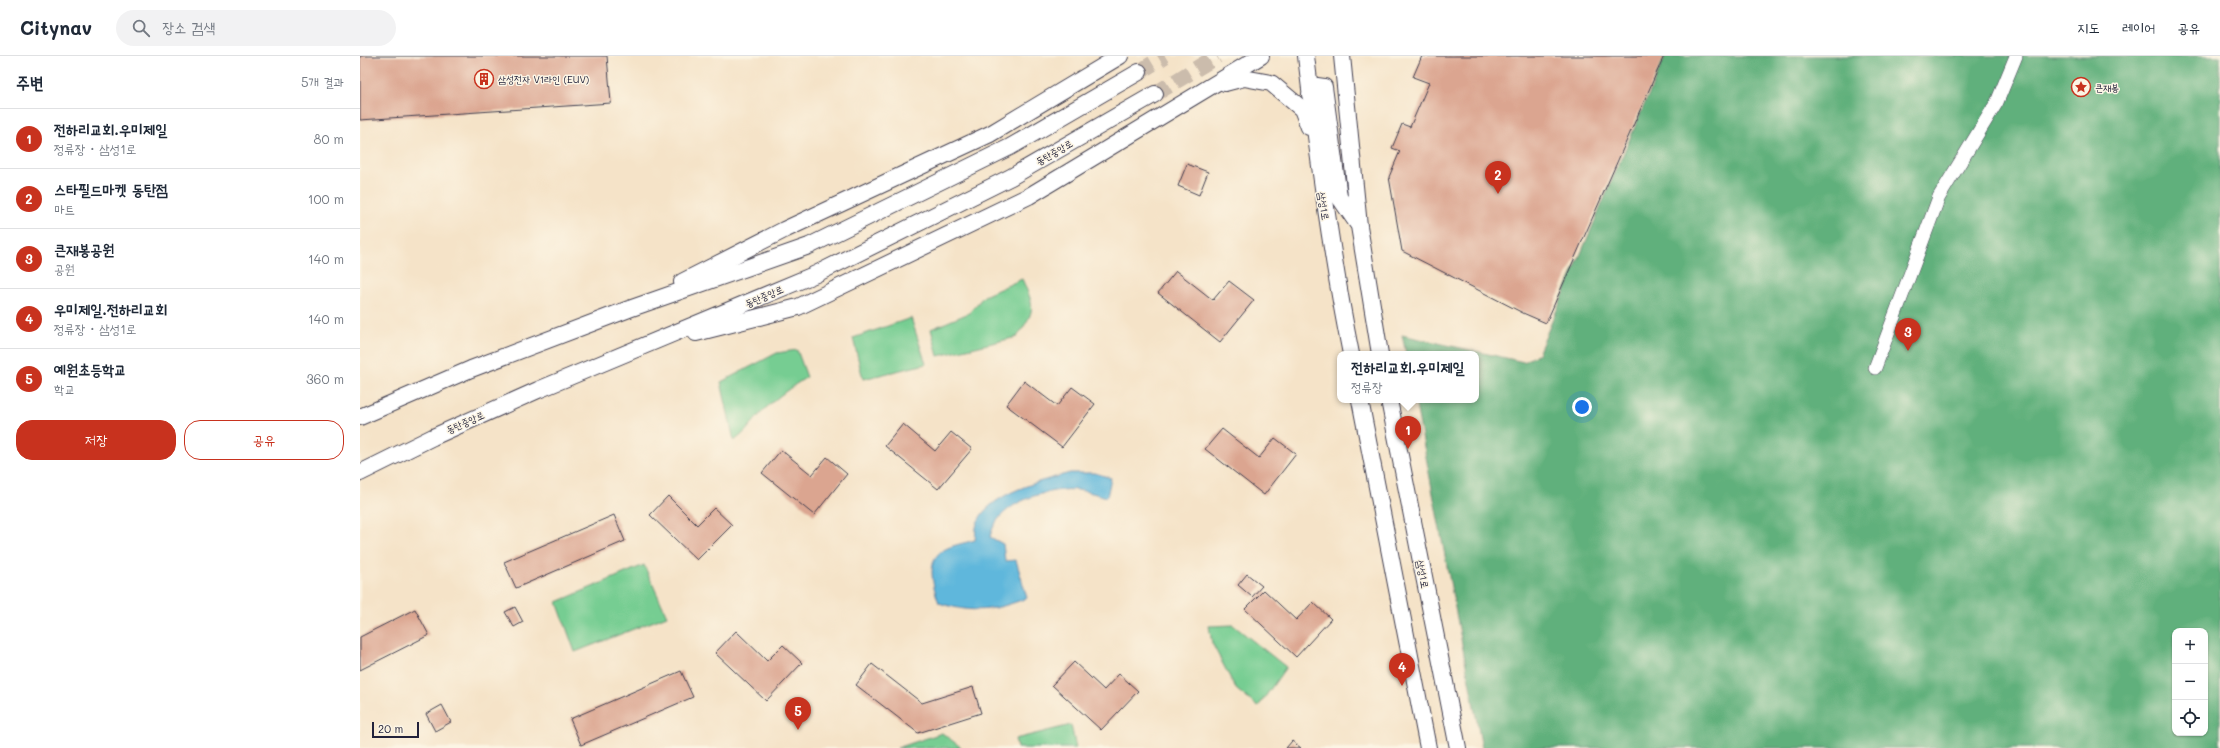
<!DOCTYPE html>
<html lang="ko">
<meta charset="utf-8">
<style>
body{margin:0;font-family:Mali,"Poor Story",sans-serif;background:#f2f2f3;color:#1f2937}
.controls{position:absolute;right:12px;bottom:12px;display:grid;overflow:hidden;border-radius:8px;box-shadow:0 1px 3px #0004}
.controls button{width:36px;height:36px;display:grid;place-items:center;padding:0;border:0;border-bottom:1px solid #e0e1e3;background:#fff;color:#1f2937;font:20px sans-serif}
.scale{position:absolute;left:12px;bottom:10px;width:47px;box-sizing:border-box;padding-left:4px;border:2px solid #22223b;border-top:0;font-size:11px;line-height:14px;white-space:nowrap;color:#22223b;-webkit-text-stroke:3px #fcf5e5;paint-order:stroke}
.you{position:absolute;left:1222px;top:351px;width:14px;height:14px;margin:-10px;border:3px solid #fff;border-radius:50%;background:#1a73e8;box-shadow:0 0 0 6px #1a73e833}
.badge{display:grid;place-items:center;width:26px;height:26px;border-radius:50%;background:#c8321e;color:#fff;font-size:13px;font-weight:700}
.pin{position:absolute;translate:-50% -33px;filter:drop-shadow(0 1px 2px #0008)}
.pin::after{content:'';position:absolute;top:21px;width:14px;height:12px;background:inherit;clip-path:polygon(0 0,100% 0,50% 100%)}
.popup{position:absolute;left:977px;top:295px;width:142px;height:52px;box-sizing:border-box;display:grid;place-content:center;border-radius:8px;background:#fff;filter:drop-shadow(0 1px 3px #0005);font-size:13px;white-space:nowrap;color:#747a83}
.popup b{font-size:15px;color:#1f2937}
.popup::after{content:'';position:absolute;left:50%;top:100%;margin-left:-8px;border:8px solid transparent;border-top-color:#fff}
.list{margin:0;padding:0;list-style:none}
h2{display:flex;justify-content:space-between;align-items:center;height:52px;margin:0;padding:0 16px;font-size:17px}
h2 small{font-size:13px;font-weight:400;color:#747a83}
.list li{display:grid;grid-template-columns:26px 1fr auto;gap:12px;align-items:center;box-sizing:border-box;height:60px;padding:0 16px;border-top:1px solid #e0e1e3}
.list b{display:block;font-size:15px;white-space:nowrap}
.list p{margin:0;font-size:13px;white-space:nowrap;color:#747a83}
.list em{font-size:13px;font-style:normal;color:#747a83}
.actions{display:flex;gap:8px;padding:12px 16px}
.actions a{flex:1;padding:9px 0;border:1px solid #c8321e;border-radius:16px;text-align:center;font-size:14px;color:#c8321e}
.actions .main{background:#c8321e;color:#fff}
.icon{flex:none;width:22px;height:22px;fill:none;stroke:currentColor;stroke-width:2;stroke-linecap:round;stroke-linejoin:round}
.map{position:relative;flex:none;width:1860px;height:692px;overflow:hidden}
header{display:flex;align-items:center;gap:24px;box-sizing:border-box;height:56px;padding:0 20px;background:#fff;border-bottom:1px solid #e0e1e3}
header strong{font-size:19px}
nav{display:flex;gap:22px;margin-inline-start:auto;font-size:14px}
.search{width:280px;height:36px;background:#f2f2f3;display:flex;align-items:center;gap:10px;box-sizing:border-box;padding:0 14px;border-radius:22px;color:#747a83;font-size:15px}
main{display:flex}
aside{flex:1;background:#fff}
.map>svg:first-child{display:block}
</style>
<header>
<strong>Citynav</strong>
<div class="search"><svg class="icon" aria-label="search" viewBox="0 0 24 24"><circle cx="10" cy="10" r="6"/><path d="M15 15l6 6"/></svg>장소 검색</div>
<nav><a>지도</a><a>레이어</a><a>공유</a></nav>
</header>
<main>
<aside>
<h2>주변<small>5개 결과</small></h2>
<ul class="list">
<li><span class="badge">1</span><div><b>전하리교회.우미제일</b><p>정류장 · 삼성1로</p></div><em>80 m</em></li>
<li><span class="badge">2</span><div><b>스타필드마켓 동탄점</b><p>마트</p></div><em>100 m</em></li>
<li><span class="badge">3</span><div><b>큰재봉공원</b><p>공원</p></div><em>140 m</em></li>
<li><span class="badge">4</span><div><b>우미제일.전하리교회</b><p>정류장 · 삼성1로</p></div><em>140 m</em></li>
<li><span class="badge">5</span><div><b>예원초등학교</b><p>학교</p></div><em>360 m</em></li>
</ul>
<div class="actions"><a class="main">저장</a><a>공유</a></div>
</aside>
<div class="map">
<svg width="1860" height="692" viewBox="0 0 1860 692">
<rect width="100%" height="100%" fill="#fcf5e5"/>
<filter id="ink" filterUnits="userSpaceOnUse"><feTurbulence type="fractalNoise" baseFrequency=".025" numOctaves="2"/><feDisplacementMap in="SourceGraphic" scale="8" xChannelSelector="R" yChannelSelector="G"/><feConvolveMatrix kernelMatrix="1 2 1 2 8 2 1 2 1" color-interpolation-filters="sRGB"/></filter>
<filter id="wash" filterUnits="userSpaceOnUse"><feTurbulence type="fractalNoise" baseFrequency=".012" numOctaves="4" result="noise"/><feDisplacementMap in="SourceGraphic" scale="16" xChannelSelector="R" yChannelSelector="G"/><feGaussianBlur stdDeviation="0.9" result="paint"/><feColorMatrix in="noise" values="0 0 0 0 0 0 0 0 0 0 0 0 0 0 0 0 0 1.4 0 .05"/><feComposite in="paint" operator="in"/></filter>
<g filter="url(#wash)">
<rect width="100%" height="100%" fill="#f5e3c8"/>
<!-- green -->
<g fill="#76cd92" stroke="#4c7866">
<path d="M662,223C676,253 675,254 657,281L578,300L571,273L609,257L624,240Z"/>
<path d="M551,262L566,308L503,323L493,282Z"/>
<path d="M437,294L447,321C431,331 417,341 404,354C394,364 387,376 374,385L361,326L417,297Z"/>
<path d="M284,509L307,560L215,596L197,546Z"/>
<path d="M873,569L926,611L898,651L876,633L852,587L849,570Z"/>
<path d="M711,669L716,692H657L655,683Z"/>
<path d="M582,677L602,692H537Z"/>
</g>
<!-- forest -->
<path fill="#60b07c" stroke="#41695c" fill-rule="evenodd" d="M1305,0H1860V692H1122L1055,344H1116V298H1046L1042,279L1164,306L1178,298ZM1815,575H1845V677H1815Z"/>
<!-- water -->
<path fill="#5fb7dc" stroke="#406c8c" d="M710,417H735L751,422L747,441C732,437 717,432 702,434C673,437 636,451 630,481L643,488L645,505L656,504L667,542C633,555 614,558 579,547C574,533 565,506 582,495C591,489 605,487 615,484C616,478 615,471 618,465C631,437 681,425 710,417Z"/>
<g id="blocks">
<!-- building -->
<g fill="#dba590">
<path d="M0,0H247L251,47L0,64Z"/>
<path d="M1062,0H1304L1186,267L1163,257L1042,195L1029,121L1040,95L1032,92L1042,68L1050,71L1069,27L1053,21Z"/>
<path d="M827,108L848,116L839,139L818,130Z"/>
<path d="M816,215L853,244L869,225L894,244L860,286L798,237Z"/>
<path d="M664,325L697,350L712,331L735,348L702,391L646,349Z"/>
<path d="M543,368L575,395L591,376L612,393L578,433L525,390Z"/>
<path d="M862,373L899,402L915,382L936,398L904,439L845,393Z"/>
<path d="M421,394L452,419L467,401L487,418L454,459L402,417Z"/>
<path d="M308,440L337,469L354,452L372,469L337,504L290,459Z"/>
<path d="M254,459L265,485L156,532L144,506Z"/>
<path d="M887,518L902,530L892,541L878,529Z"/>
<path d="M904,534L936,564L953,546L971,563L936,601L885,553Z"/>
<path d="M155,551L163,566L154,571L145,556Z"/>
<path d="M55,553L69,579L0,614V581Z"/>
<path d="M376,575L407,605L423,589L442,607L406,645L355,597Z"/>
<path d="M714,606L744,634L759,618L778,635L741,674L692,629Z"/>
<path d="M512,608L562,647L613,631L621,657L558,677L496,629Z"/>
<path d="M321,615L333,641L221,689L210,663Z"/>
<path d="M82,649L91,666L75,675L66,658Z"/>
<path d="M932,685L941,692H926Z"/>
</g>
</g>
</g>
<g filter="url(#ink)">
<use href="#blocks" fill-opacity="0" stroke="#423f50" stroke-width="1"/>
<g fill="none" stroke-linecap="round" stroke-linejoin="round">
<!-- tertiary-tunnel -->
<g stroke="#cbbcac" stroke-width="16" stroke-dasharray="16 8" stroke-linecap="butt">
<path d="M779,16L805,0"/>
<path d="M795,38L857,0"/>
</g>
<defs>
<path id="minor" d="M1515,312L1579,141L1637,46L1656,0"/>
<g id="tertiary">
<path d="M946,0C958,100 971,199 991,298"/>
<path d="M982,0L999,170L1020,298"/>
<path d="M865,27L884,22L911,27L942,53L949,71"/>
<path d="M950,39L957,30L964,31L979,141L997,167"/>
<path d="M322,226L424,174L630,78L760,0"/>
<path d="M336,277L438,251L669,140L901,0"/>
<path d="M1000,344L1068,692"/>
<path d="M1029,344L1098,692"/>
<path d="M0,361L111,313L269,253L449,190L650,91L779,16"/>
<path d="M0,417L73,381L178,334L456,218L651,121L795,38"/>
</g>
</defs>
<!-- minor casing -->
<use href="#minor" stroke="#423f50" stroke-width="14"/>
<!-- tertiary casing -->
<use href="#tertiary" stroke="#423f50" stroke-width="18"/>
<!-- minor -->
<use href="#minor" stroke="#fff" stroke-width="13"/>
<!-- tertiary -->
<use href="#tertiary" stroke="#fff" stroke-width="16"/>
</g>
</g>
<!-- icons -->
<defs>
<symbol id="building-ring" viewBox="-11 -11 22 22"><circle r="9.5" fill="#fcf5e5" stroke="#c8321e" stroke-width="1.5"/><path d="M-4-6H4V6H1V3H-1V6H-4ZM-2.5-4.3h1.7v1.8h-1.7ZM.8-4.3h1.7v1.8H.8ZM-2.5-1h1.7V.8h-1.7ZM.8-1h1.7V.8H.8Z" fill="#c8321e"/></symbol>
<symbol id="sight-ring" viewBox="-11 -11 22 22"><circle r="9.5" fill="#fcf5e5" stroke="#c8321e" stroke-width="1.5"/><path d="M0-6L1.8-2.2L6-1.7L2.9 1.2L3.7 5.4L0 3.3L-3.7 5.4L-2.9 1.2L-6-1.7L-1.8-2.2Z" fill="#c8321e"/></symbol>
</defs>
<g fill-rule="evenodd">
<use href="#building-ring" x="113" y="12" width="22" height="22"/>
<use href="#sight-ring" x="1710" y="20" width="22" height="22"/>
</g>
<g text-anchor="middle" stroke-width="3" stroke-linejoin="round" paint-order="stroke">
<!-- poi labels -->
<g font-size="10" fill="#22223b" stroke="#fcf5e5" text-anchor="start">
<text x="138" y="27">삼성전자 V1라인 (EUV)</text>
<text x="1735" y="35">큰재봉</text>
</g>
<!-- street labels -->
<g font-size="10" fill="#22223b" stroke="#fcf5e5">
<text transform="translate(694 96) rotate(-30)" y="4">동탄중앙로</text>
<text transform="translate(964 150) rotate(81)" y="4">삼성1로</text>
<text transform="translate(404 240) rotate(-23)" y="4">동탄중앙로</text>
<text transform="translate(105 366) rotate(-24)" y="4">동탄중앙로</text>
<text transform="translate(1063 518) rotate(79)" y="4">삼성1로</text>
</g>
</g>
</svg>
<div class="controls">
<button>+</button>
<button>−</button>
<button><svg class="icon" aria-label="locate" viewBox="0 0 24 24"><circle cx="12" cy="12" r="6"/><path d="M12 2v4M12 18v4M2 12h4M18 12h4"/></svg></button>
</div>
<div class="scale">20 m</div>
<div class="you"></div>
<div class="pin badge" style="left:1048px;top:393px">1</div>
<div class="popup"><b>전하리교회.우미제일</b>정류장</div>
<div class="pin badge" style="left:1138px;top:138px">2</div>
<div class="pin badge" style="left:1548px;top:295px">3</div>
<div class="pin badge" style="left:1042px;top:630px">4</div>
<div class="pin badge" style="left:438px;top:674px">5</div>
</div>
</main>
